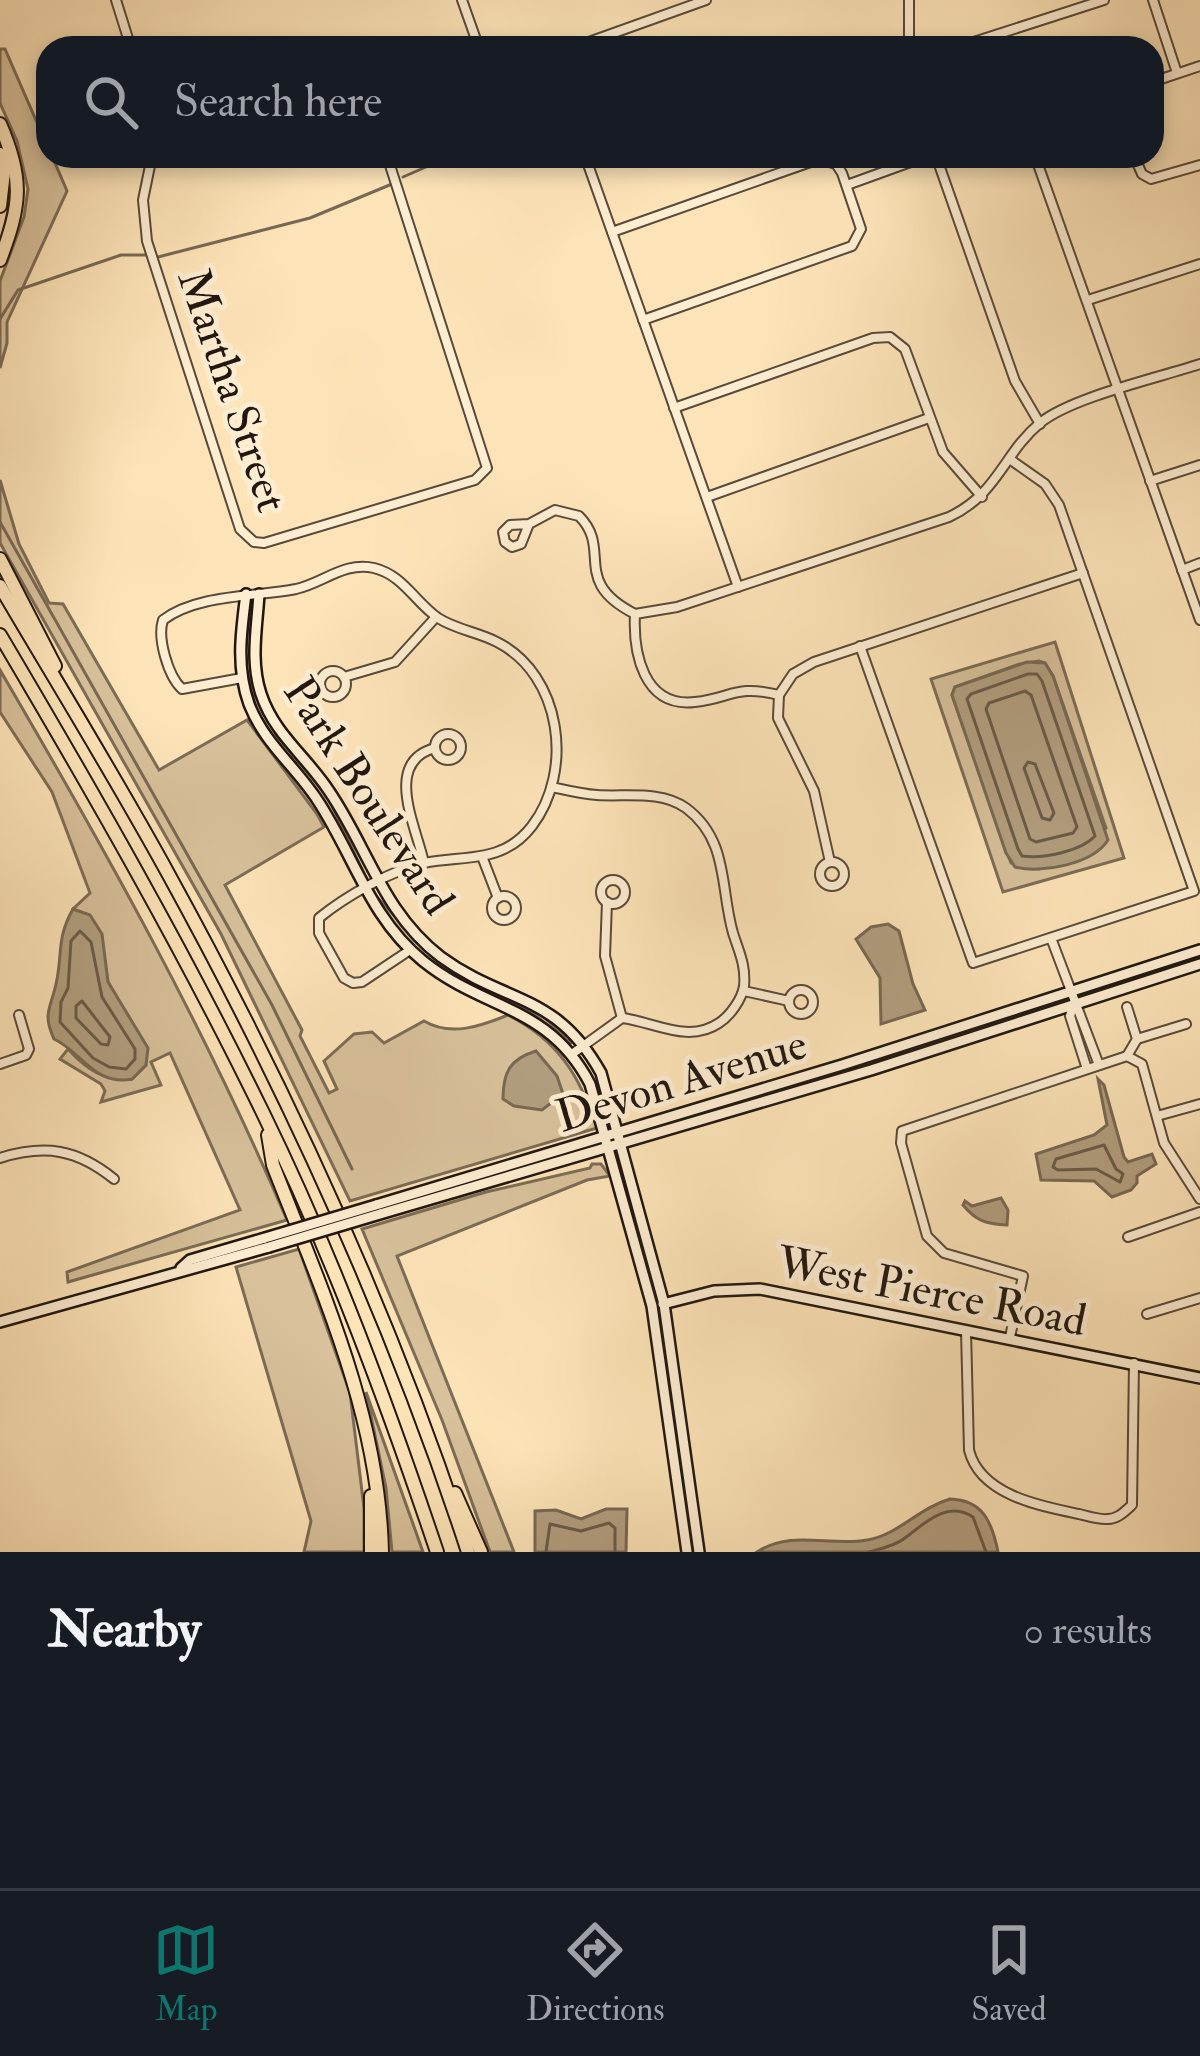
<!DOCTYPE html>
<style>
body{margin:0;font-family:"IM FELL Double Pica",serif;background:#242831;color:#f1f3f6}
.list{margin:0;padding:0;list-style:none}
h2{display:flex;justify-content:space-between;align-items:center;height:156px;margin:0;padding:0 48px;font-size:51px}
h2 small{font-size:39px;font-weight:400;color:#9ea1a6}
.icon{flex:none;width:66px;height:66px;fill:none;stroke:currentColor;stroke-width:2;stroke-linecap:round;stroke-linejoin:round}
.map{position:relative;flex:none;width:1200px;height:1552px;overflow:hidden}
.search{position:absolute;background:#171b24;box-shadow:0 6px 18px #0003;left:36px;right:36px;top:36px;height:132px;display:flex;align-items:center;gap:30px;box-sizing:border-box;padding:0 42px;border-radius:36px;color:#9ea1a6;font-size:45px}
.sheet{height:336px;background:#171b24}
nav{display:flex;justify-content:space-around;align-items:center;box-sizing:border-box;height:168px;border-top:3px solid #363941;background:#171b24;font-size:33px;color:#9ea1a6}
nav a{display:grid;justify-items:center;gap:6px}
nav .on{color:#0f766e}
.map>svg:first-child{display:block}
</style>
<div class="map">
<svg width="1200" height="1552" viewBox="0 0 1200 1552">
<rect width="100%" height="100%" fill="#fde4b8"/>
<filter id="stains"><feTurbulence type="fractalNoise" baseFrequency=".00167" numOctaves="4"/><feColorMatrix values="0 0 0 0 .2 0 0 0 0 .09 0 0 0 0 .02 0 0 0 .5 -.17"/></filter>
<radialGradient id="worn" r=".72"><stop offset=".6" stop-color="#630" stop-opacity="0"/><stop offset="1" stop-color="#630" stop-opacity=".3"/></radialGradient>
<!-- green -->
<g fill="#d8c19b" stroke="#7c6c56" stroke-width="3" fill-rule="evenodd">
<path d="M0,49H5L48,148V156H52L67,191L7,322V343L0,368V281L24,217L28,189L17,141L0,103Z"/>
<path d="M0,480L19,544L49,603L63,604L159,770L247,720L317,814L324,827L225,885L302,1030L300,1036L329,1093L337,1089L324,1061L354,1034L372,1032L384,1043L424,1021C451,1037 481,1026 508,1015C558,1040 580,1076 597,1128L350,1201L221,934L0,543Z"/>
<path d="M252,599L250,664L261,708L277,736L328,797L367,880L325,802L272,738L256,708L244,659Z"/>
<path d="M1055,642L1124,858L1003,892L931,679ZM1039,661L1045,663L1053,676L1106,828L1085,858L1039,869L1011,863L952,695L955,687L1020,664Z"/>
<path d="M0,670C106,851 204,1026 287,1220L68,1282L67,1272L240,1210L170,1053L151,1062L161,1085L101,1102L105,1091L101,1084L60,1059L68,1049C87,1070 104,1081 132,1079L146,1065L126,1013L108,982L101,934L73,909L90,893L52,792L0,712Z"/>
<path d="M376,896L432,956L472,981L535,1009L572,1043C557,1037 544,1019 528,1011C473,981 399,961 376,896Z"/>
<path d="M592,1164H601L610,1176L587,1180L397,1256L514,1552H490L442,1420L362,1229L486,1192L590,1168Z"/>
<path d="M299,1249L350,1393L364,1508V1552H304L311,1521L236,1267Z"/>
<path d="M366,1392L423,1552H392L386,1488Z"/>
</g>
<!-- water -->
<g fill="#b29e7f" stroke="#786853" stroke-width="3">
<path d="M1027,662L1045,663L1053,676L1108,840C1093,864 1041,874 1015,867L1006,853L952,695L955,687Z"/>
<path d="M73,909L90,915L102,934L108,982L148,1048L146,1065L132,1079C94,1086 82,1052 54,1039C42,1013 51,1008 56,984C63,954 56,939 73,909Z"/>
<path d="M888,924L899,931L913,984L925,1010L881,1024L880,978L856,939L871,927Z"/>
<path d="M536,1051L557,1076L563,1094L542,1110L514,1106L503,1099C503,1072 510,1059 536,1051Z"/>
<path d="M1098,1079L1104,1085L1124,1157L1128,1162L1152,1154L1156,1164L1137,1176V1183L1131,1190L1112,1197L1094,1181L1041,1180L1036,1154L1094,1135L1107,1125Z"/>
<path d="M1001,1198L1008,1210L1007,1225C986,1224 976,1221 963,1205L965,1201L972,1206Z"/>
<path d="M950,1499C983,1500 992,1522 998,1552H757C793,1529 828,1547 867,1540C898,1535 919,1508 950,1499Z"/>
<path d="M606,1509H627L626,1552H535V1511L556,1510L581,1519Z"/>
</g>
<g fill="none" stroke-linecap="round" stroke-linejoin="round">
<!-- shore -->
<g stroke="#6a5a48" stroke-width="3">
<path d="M1028,674H1037L1042,681L1095,836C1081,851 1044,859 1022,856L1018,849L967,699L971,694Z"/>
<path d="M1025,691L1031,695L1077,827L1073,833L1036,842L1030,839L986,709L989,703Z"/>
<path d="M1028,762L1035,764L1054,813L1050,820L1042,818L1024,768Z"/>
<path d="M80,931L91,942L102,997L135,1049V1059L126,1069L109,1067L93,1058L60,1022L61,1002L68,988L71,941Z"/>
<path d="M82,1001L110,1037L108,1045L101,1044L76,1018V1006Z"/>
<path d="M1104,1145L1116,1169L1123,1174L1120,1182L1096,1169L1058,1170L1053,1167L1056,1159Z"/>
<path d="M546,1552L550,1524L581,1531L609,1523L615,1528V1552"/>
<path d="M869,1552C880,1549 895,1546 905,1538C925,1523 947,1500 973,1517L986,1552"/>
</g>
<!-- stream -->
<g stroke="#786853" stroke-width="3">
<path d="M403,177L451,156"/>
<path d="M158,257L310,218L392,184"/>
<path d="M0,319L18,290L121,255H146"/>
<path d="M0,522L272,1005L352,1169"/>
</g>
<defs>
<g id="street">
<path d="M116,0L131,48"/>
<path d="M462,0L479,48"/>
<path d="M909,0V48"/>
<path d="M1153,0L1177,73"/>
<path d="M572,48L706,0"/>
<path d="M955,48L1104,0"/>
<path d="M1152,82L1200,66"/>
<path d="M152,156L143,200L147,241L240,529L254,542L264,543L475,480L487,468L387,156"/>
<path d="M585,156L738,587"/>
<path d="M936,156L1015,381L1040,424"/>
<path d="M1035,156L1200,620"/>
<path d="M1134,156L1142,174L1151,179L1200,165"/>
<path d="M847,185L927,156"/>
<path d="M612,232L819,159L836,164L842,173L861,229L852,246L643,320"/>
<path d="M1088,300L1200,264"/>
<path d="M674,408L873,338L890,337L905,349L943,452L982,497"/>
<path d="M1150,481L1200,465"/>
<path d="M707,497L929,418"/>
<path d="M529,524L521,544L512,547L505,542L503,532L510,525L529,524L555,510L579,516C613,550 570,581 635,614"/>
<path d="M1182,570L1200,563"/>
<path d="M635,614L677,607L949,517C998,494 1003,454 1040,423C1072,397 1158,378 1200,364"/>
<path d="M635,614C633,652 643,708 695,702C733,698 734,684 779,695L793,674L814,662L1083,573"/>
<path d="M860,646L973,963L1194,891L1059,505L1045,484L1011,460"/>
<circle cx="333" cy="684" r="13"/>
<path d="M344,677L395,662L436,617"/>
<path d="M242,678L182,689C168,676 157,638 163,620C198,594 255,597 296,589C323,583 345,561 374,568C403,575 415,602 438,618C457,630 478,632 497,642C562,675 574,771 532,826C503,864 465,855 424,863C390,871 346,896 319,918V933L344,978L353,983L362,982L410,950"/>
<path d="M779,695L778,718L814,791L830,862"/>
<circle cx="448" cy="747" r="13"/>
<path d="M552,787C566,790 582,794 597,795C626,797 661,790 686,808C729,840 720,888 733,933C739,952 746,965 744,986C742,999 730,1016 719,1023C688,1044 655,1022 622,1018L572,1054"/>
<path d="M483,859L498,898"/>
<circle cx="832" cy="874" r="12"/>
<path d="M424,863C417,828 382,762 435,748"/>
<circle cx="613" cy="892" r="12"/>
<circle cx="504" cy="908" r="12"/>
<path d="M607,902L605,956L622,1018"/>
<path d="M1051,938L1099,1065"/>
<circle cx="801" cy="1002" r="12"/>
<path d="M744,991L789,1001"/>
<path d="M1073,1006L1070,1016L1087,1069"/>
<path d="M1127,1007L1137,1039L1127,1056"/>
<path d="M1137,1039L1186,1024"/>
<path d="M0,1064L26,1055L29,1049L19,1015"/>
<path d="M1157,1116L1200,1104"/>
<path d="M0,1158C45,1144 77,1149 114,1179"/>
<path d="M1128,1237L1200,1212"/>
<path d="M1147,1314L1200,1298"/>
<path d="M966,1331L969,1450C980,1495 1040,1506 1079,1514C1087,1516 1099,1520 1108,1519C1118,1519 1125,1511 1132,1505L1134,1363"/>
<path d="M1010,1337L1023,1276L944,1253L927,1236L901,1143L902,1131L1127,1056L1142,1064L1164,1143L1200,1199"/>
</g>
<g id="secondary">
<path d="M246,594C241,632 236,667 249,704C264,743 296,767 318,801C354,856 370,918 423,961C485,1011 549,1005 590,1084L652,1306L687,1552"/>
<path d="M259,594C257,628 250,661 261,694C274,734 307,757 329,791C368,848 383,913 441,957C505,1004 556,992 601,1073L664,1304L699,1552"/>
<path d="M376,1205L842,1065L1200,950"/>
<path d="M380,1214L871,1070L1200,964"/>
<path d="M181,1268L190,1260L265,1238"/>
<path d="M663,1304L714,1291L760,1289L1200,1378"/>
<path d="M0,1322L269,1247"/>
</g>
<g id="highway">
<path d="M0,124C24,179 21,205 0,260"/>
<path d="M0,154L4,172L0,206"/>
<path d="M0,559L55,666"/>
<path d="M0,586C57,683 116,778 170,877C288,1092 392,1318 468,1552"/>
<path d="M0,635C93,792 183,949 263,1113C332,1254 387,1403 437,1552"/>
<path d="M268,1135L273,1165C322,1291 379,1415 382,1552"/>
<path d="M455,1493L481,1552"/>
<path d="M371,1496V1552"/>
</g>
</defs>
<!-- street casing -->
<use href="#street" stroke="#584a3a" stroke-width="12"/>
<!-- secondary casing -->
<use href="#secondary" stroke="#211710" stroke-width="14"/>
<!-- highway casing -->
<use href="#highway" stroke="#211710" stroke-width="16"/>
<!-- street -->
<use href="#street" stroke="#feedd1" stroke-width="8"/>
<!-- secondary -->
<use href="#secondary" stroke="#feedd1" stroke-width="9"/>
<!-- highway -->
<use href="#highway" stroke="#fde4b8" stroke-width="12"/>
<defs>
<g id="secondary-bridge">
<path d="M265,1238L376,1205"/>
<path d="M269,1247L380,1214"/>
</g>
</defs>
<!-- secondary-bridge casing -->
<use href="#secondary-bridge" stroke="#211710" stroke-width="14" stroke-linecap="butt"/>
<!-- secondary-bridge -->
<use href="#secondary-bridge" stroke="#feedd1" stroke-width="9"/>
</g>
<g text-anchor="middle" stroke-width="10" stroke-linejoin="round" paint-order="stroke">
<!-- street labels -->
<g font-size="45" fill="#211710" stroke="#feedd1">
<text transform="translate(234 390) rotate(71)" y="16">Martha Street</text>
<text transform="translate(370 795) rotate(57)" y="16">Park Boulevard</text>
<text transform="translate(681 1079) rotate(-17)" y="16">Devon Avenue</text>
<text transform="translate(932 1290) rotate(11)" y="16">West Pierce Road</text>
</g>
</g>
<rect width="100%" height="100%" filter="url(#stains)"/>
<rect width="100%" height="100%" fill="url(#worn)"/>
</svg>
<div class="search"><svg class="icon" aria-label="search" viewBox="0 0 24 24"><circle cx="10" cy="10" r="6"/><path d="M15 15l6 6"/></svg>Search here</div>
</div>
<section class="sheet">
<h2>Nearby<small>0 results</small></h2>
<ul class="list">
</ul>
</section>
<nav>
<a class="on"><svg class="icon" aria-label="map" viewBox="0 0 24 24"><path d="M3 6l6-2 6 2 6-2v14l-6 2-6-2-6 2zM9 4v14M15 6v14"/></svg>Map</a>
<a><svg class="icon" aria-label="directions" viewBox="0 0 24 24"><path d="M12 3l9 9-9 9-9-9zM9 14v-3h6M13 9l2 2-2 2"/></svg>Directions</a>
<a><svg class="icon" aria-label="saved" viewBox="0 0 24 24"><path d="M7 4h10v16l-5-4-5 4z"/></svg>Saved</a>
</nav>
